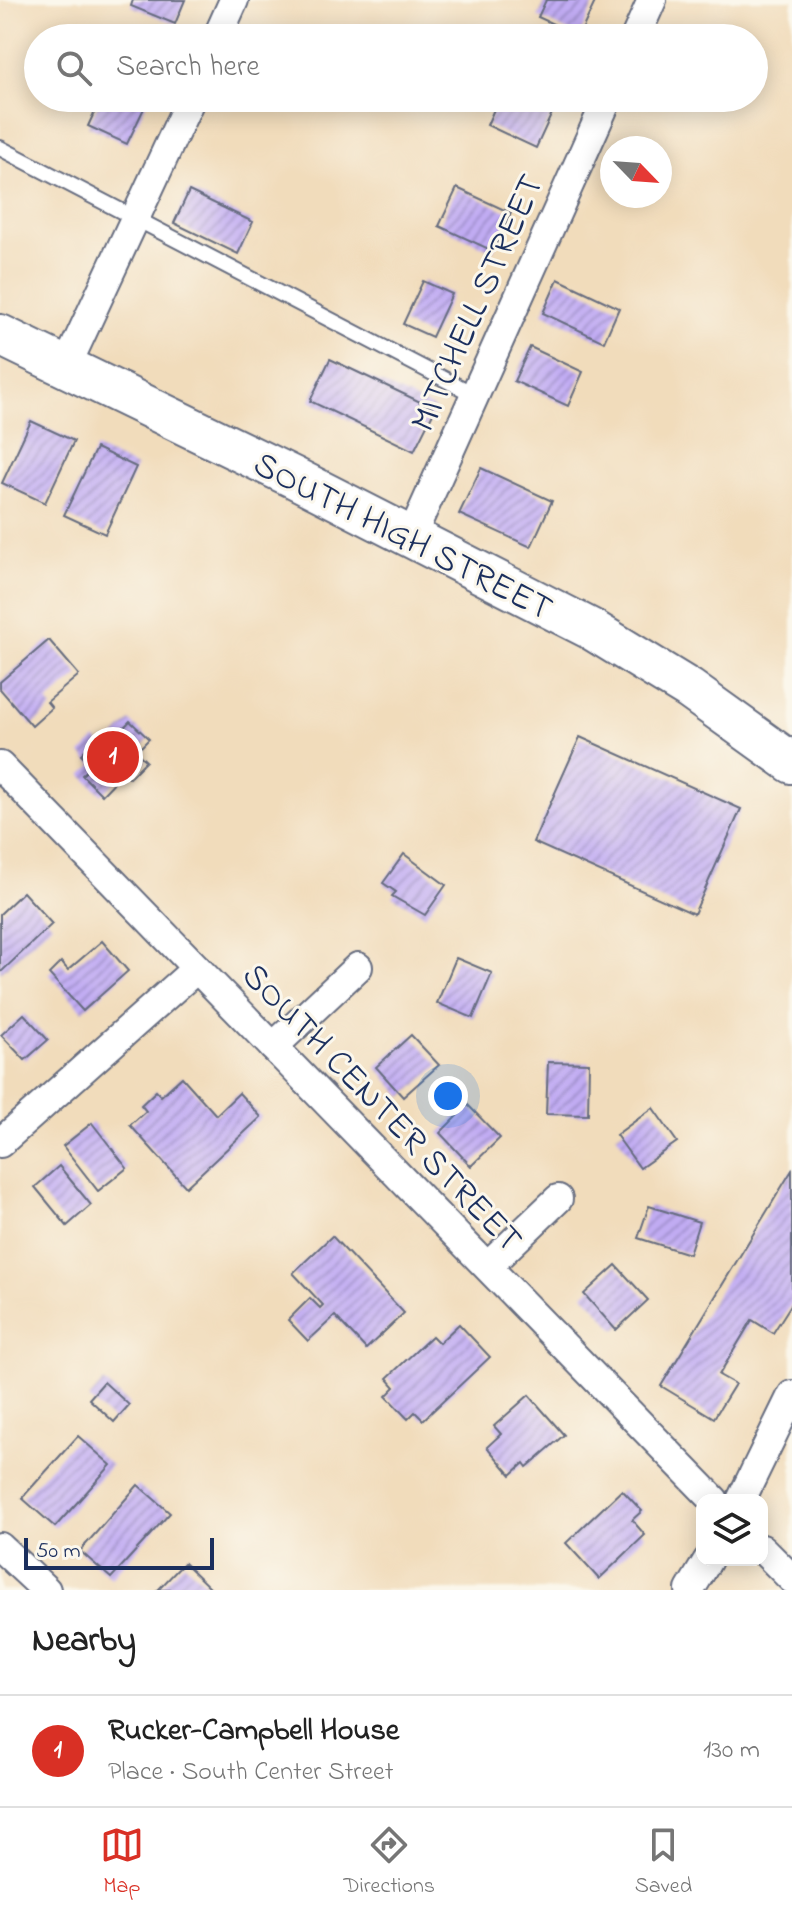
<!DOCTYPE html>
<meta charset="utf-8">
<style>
body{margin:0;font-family:"Indie Flower",sans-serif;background:#f2f2f2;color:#222}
.controls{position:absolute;right:24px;bottom:24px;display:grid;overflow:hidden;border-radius:16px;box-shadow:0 4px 20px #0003}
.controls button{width:72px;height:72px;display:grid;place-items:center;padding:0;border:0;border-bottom:2px solid #e0e0e0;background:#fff;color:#222;font:40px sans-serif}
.compass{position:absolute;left:600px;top:136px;width:72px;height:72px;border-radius:50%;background:#fff;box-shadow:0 4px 20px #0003;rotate:115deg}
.scale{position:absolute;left:24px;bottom:20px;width:190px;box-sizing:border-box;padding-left:8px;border:4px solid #1b2f5e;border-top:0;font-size:22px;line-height:28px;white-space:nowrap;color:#1b2f5e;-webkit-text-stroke:6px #fbf7ec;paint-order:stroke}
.you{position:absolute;left:448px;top:1096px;width:28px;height:28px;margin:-20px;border:6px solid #fff;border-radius:50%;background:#1a73e8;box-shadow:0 0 0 12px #1a73e833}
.badge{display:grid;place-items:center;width:52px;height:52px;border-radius:50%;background:#d93025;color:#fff;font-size:26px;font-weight:700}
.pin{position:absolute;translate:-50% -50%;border:4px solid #fff;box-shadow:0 2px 8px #0006}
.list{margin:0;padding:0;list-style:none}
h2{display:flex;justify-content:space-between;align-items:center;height:104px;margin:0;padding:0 32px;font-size:34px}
h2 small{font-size:26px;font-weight:400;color:#767676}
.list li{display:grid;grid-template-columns:52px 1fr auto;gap:24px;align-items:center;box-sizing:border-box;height:112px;padding:0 32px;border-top:2px solid #e0e0e0}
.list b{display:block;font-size:30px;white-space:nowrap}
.list p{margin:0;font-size:26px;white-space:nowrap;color:#767676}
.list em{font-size:26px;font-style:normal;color:#767676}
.icon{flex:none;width:44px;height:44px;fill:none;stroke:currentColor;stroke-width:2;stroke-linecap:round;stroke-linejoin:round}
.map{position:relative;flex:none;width:792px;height:1590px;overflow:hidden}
.search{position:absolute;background:#fff;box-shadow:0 4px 20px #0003;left:24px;right:24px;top:24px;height:88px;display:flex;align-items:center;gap:20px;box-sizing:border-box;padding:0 28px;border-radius:44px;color:#767676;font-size:30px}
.sheet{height:216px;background:#fff}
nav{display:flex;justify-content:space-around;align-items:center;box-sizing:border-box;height:112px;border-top:2px solid #e0e0e0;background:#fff;font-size:22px;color:#767676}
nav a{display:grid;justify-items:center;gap:4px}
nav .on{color:#d93025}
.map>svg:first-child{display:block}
</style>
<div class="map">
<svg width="792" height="1590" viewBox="0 0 792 1590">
<defs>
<pattern id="building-hatch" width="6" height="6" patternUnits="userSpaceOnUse" patternTransform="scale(2)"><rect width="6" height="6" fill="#c1acf3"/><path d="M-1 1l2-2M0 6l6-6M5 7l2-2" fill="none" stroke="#9c8cc8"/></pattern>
</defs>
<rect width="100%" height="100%" fill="#fbf7ec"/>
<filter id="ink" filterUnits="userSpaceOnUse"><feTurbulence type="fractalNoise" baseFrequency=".0125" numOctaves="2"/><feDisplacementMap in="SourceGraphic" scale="16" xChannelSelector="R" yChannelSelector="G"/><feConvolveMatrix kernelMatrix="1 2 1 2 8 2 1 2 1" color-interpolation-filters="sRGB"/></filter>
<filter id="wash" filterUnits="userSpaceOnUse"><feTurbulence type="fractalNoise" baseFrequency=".006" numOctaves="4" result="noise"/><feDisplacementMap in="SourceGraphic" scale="32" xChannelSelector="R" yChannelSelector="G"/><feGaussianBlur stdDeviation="1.8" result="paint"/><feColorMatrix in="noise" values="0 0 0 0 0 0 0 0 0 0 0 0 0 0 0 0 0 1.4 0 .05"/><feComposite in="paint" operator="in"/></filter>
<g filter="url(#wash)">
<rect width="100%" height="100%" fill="#f1dcbb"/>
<g id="blocks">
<!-- building -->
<g fill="url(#building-hatch)">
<path d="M133,0H185L175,24L131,6Z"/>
<path d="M546,0H596L579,36L538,17Z"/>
<path d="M101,98L148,100L127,144L88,126Z"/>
<path d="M499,98H559L536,148L487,125Z"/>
<path d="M457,188L511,213L493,251L439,226Z"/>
<path d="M189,191L253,222L238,254L174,223Z"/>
<path d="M558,279L619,308L604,342L543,313Z"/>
<path d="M423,281L452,294L432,337L403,324Z"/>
<path d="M530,347L583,372L568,406L514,381Z"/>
<path d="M330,359L435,409L414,451L310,401Z"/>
<path d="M31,421L74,441L45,503L2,483Z"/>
<path d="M96,448L136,467L105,534L64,515Z"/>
<path d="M481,468L552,501L531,547L459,514Z"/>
<path d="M49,640L79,675L47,702L52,708L32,726L0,689V682Z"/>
<path d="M130,721L149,739L136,752L146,761L129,778L123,773L102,795L82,775L93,765L81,754L96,739L104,748Z"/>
<path d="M580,737L741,809L694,914L533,842Z"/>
<path d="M404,854L446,885L425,915L392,896L396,892L383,883Z"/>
<path d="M23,892L52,924L0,973V914Z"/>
<path d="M102,941L128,971L83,1011L49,974L61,962L68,970Z"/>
<path d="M456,958L492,973L473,1018L437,1003Z"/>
<path d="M24,1014L48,1040L25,1060L1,1035Z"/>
<path d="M411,1035L439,1065L403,1097L376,1067Z"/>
<path d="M548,1062L589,1063L588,1115L546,1114Z"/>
<path d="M182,1077L216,1115L239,1093L261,1117L186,1187L130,1125L146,1111L141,1105L156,1091L161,1096Z"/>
<path d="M468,1105L500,1138L471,1166L440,1133Z"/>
<path d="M653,1108L677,1142L640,1168L616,1135Z"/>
<path d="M92,1123L127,1168L98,1191L63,1146Z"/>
<path d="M59,1166L91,1205L67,1226L35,1187Z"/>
<path d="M792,1170V1303L773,1333L752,1320L719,1375L735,1384L714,1418L661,1386Z"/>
<path d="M649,1206L699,1222L689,1254L638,1238Z"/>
<path d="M332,1236L404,1313L366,1349L335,1316L308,1341L288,1320L310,1298L320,1308L323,1305L293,1273Z"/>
<path d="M616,1265L648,1300L616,1330L584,1294Z"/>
<path d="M459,1324L490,1357L423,1420L415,1412L408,1419L386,1396L395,1387L387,1378L432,1336L439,1343Z"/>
<path d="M104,1382L129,1405L114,1422L89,1399Z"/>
<path d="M529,1395L564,1435L527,1467L524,1463L511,1475L487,1447L501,1434L494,1426Z"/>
<path d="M78,1436L111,1465L55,1527L22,1498Z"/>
<path d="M138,1485L170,1513L111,1578L80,1551Z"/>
<path d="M622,1490L642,1511L632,1520L645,1535L599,1579L566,1543Z"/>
<path d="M184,1563L212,1590H158Z"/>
</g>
</g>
</g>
<g filter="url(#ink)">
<use href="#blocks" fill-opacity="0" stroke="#666c7f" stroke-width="2"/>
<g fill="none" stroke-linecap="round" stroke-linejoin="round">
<defs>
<path id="service" d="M0,148L475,395"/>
<g id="minor">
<path d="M217,38L234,0"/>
<path d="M635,38L652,0"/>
<path d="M66,367L191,98"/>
<path d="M411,537L608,98"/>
<path d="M0,766L714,1500"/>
<path d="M273,1047L358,967"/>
<path d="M0,1143L196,969"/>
<path d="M488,1266L558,1199"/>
<path d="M741,1500L792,1395"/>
<path d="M0,1547L46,1590"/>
<path d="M762,1549L792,1579"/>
<path d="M690,1590L708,1560"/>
</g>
<path id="secondary" d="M0,335L293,477L591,629L689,689L792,763"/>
</defs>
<!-- service casing -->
<use href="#service" stroke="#666c7f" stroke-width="18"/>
<!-- minor casing -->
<use href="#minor" stroke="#666c7f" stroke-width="32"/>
<!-- secondary casing -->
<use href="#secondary" stroke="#666c7f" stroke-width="44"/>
<!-- service -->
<use href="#service" stroke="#fff" stroke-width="14"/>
<!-- minor -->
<use href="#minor" stroke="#fff" stroke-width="28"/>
<!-- secondary -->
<use href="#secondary" stroke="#fff" stroke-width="40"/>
</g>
</g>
<g text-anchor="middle" stroke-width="6" stroke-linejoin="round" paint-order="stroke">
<!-- street labels -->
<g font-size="36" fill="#1b2f5e" stroke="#fbf7ec">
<text transform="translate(475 302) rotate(-66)" y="13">MITCHELL STREET</text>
<text transform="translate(404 534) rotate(27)" y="13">SOUTH HIGH STREET</text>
<text transform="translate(384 1106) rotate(46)" y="13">SOUTH CENTER STREET</text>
</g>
</g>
</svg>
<div class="controls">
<button><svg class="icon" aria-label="layers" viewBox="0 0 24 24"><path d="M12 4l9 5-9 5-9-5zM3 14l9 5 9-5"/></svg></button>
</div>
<svg class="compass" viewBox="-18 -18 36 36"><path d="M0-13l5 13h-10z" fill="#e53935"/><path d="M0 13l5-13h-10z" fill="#767676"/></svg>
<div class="scale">50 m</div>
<div class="you"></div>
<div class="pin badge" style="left:113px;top:757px">1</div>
<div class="search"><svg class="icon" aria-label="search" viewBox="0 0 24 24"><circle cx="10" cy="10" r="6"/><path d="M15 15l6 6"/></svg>Search here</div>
</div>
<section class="sheet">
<h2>Nearby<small></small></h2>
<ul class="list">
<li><span class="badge">1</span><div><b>Rucker-Campbell House</b><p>Place · South Center Street</p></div><em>130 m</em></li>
</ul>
</section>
<nav>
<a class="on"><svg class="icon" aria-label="map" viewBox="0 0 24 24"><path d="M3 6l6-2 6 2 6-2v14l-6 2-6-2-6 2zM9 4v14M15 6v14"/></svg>Map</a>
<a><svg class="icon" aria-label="directions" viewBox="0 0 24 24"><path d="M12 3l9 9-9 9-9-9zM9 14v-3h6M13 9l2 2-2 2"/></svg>Directions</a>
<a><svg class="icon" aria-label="saved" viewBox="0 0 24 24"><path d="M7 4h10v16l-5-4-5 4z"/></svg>Saved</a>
</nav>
